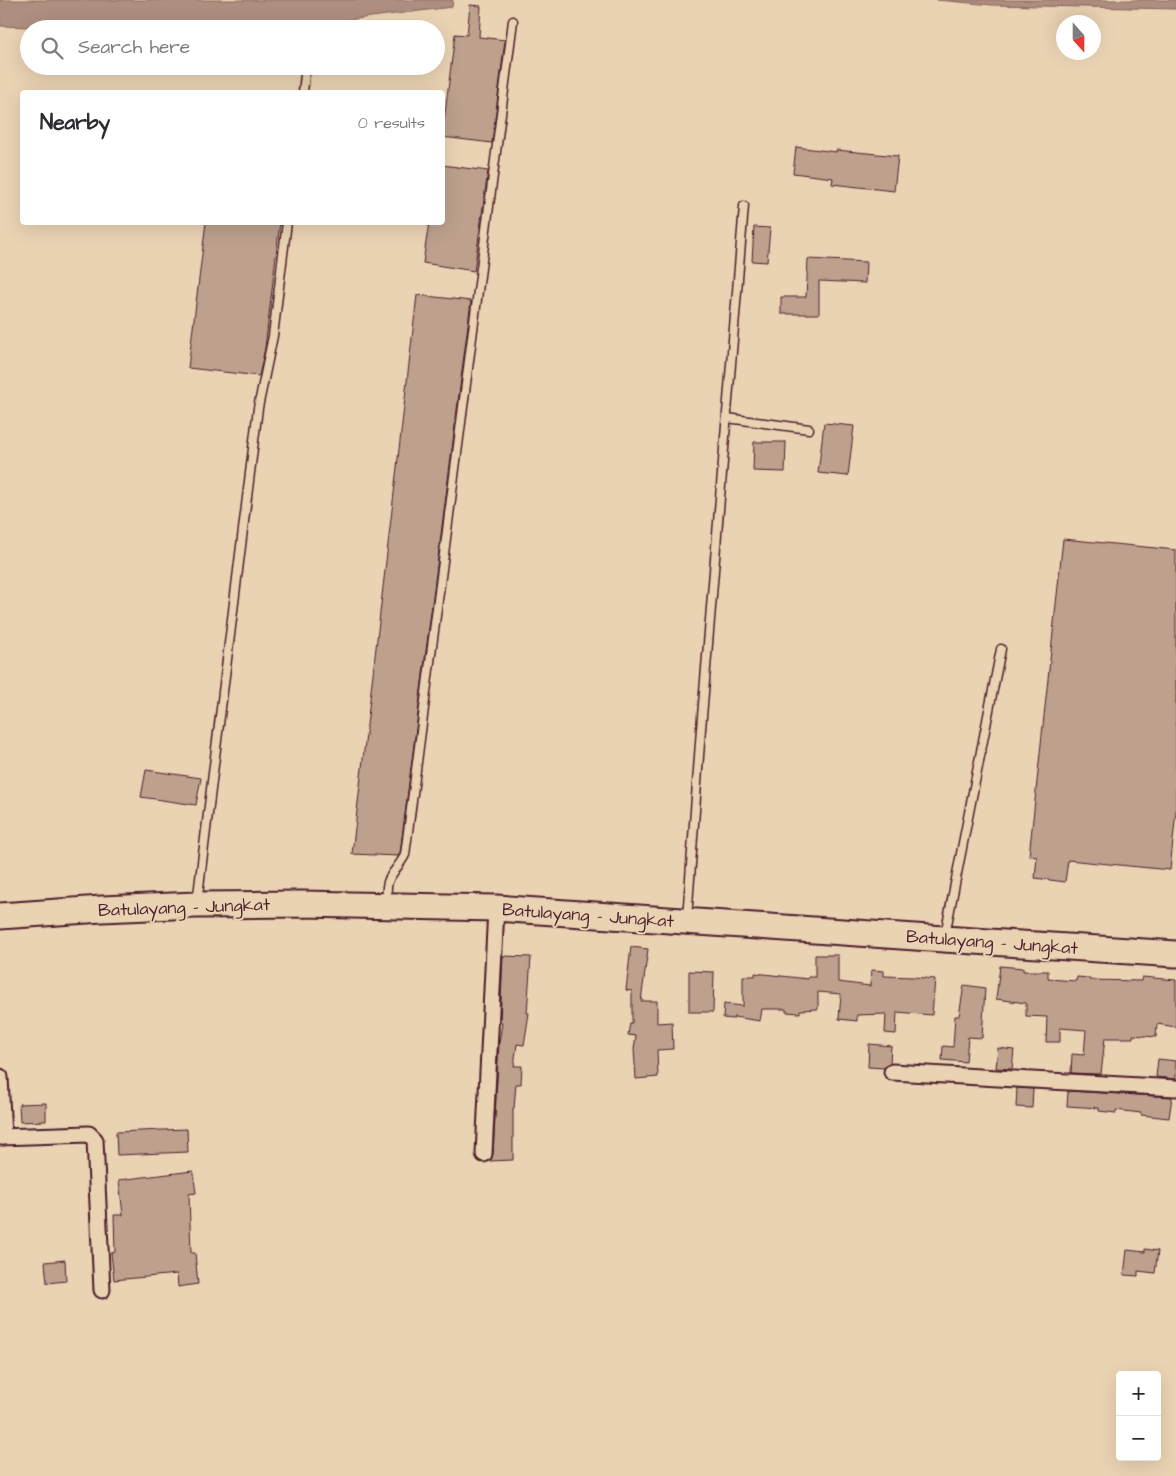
<!DOCTYPE html>
<meta charset="utf-8">
<style>
body{margin:0;font-family:"Architects Daughter",sans-serif;background:#f2f2f3;color:#2b2b33}
.controls{position:absolute;right:15px;bottom:15px;display:grid;overflow:hidden;border-radius:5px;box-shadow:0 5px 20px #0002}
.controls button{width:45px;height:45px;display:grid;place-items:center;padding:0;border:0;border-bottom:1px solid #e1e1e2;background:#fff;color:#2b2b33;font:25px sans-serif}
.compass{position:absolute;left:1056px;top:15px;width:45px;height:45px;border-radius:50%;background:#fff;box-shadow:0 5px 20px #0002;rotate:159deg}
.list{margin:0;padding:0;list-style:none}
h2{display:flex;justify-content:space-between;align-items:center;height:65px;margin:0;padding:0 20px;font-size:21px}
h2 small{font-size:16px;font-weight:400;color:#7c7c81}
.icon{flex:none;width:28px;height:28px;fill:none;stroke:currentColor;stroke-width:2;stroke-linecap:round;stroke-linejoin:round}
.map{position:relative;flex:none;width:1176px;height:1476px;overflow:hidden}
.search{position:absolute;background:#fff;box-shadow:0 5px 20px #0002;left:20px;top:20px;width:425px;height:55px;display:flex;align-items:center;gap:12px;box-sizing:border-box;padding:0 18px;border-radius:28px;color:#7c7c81;font-size:19px}
.panel{position:absolute;background:#fff;box-shadow:0 5px 20px #0002;left:20px;top:90px;width:425px;height:135px;border-radius:5px}
.map>svg:first-child{display:block}
</style>
<div class="map">
<svg width="1176" height="1476" viewBox="0 0 1176 1476">
<rect width="100%" height="100%" fill="#ead3b3"/>
<filter id="ink" filterUnits="userSpaceOnUse"><feTurbulence type="fractalNoise" baseFrequency=".02" numOctaves="2"/><feDisplacementMap in="SourceGraphic" scale="10" xChannelSelector="R" yChannelSelector="G"/><feConvolveMatrix kernelMatrix="1 2 1 2 8 2 1 2 1" color-interpolation-filters="sRGB"/></filter>
<g filter="url(#ink)">
<!-- water -->
<g fill="#ad8e7f" stroke="#85625d">
<path d="M0,0H453L452,7L275,29H92L0,26Z"/>
<path d="M937,0H1176V9L992,5Z"/>
</g>
<!-- building -->
<g fill="#bda18d" stroke="#4a1f2b">
<path d="M470,5L481,6L479,37L505,40L492,143L442,137L455,34L467,35Z"/>
<path d="M796,147L836,152V150L898,156L894,191L832,184L833,178L793,173Z"/>
<path d="M442,165L488,171L474,271L423,263L429,222H442Z"/>
<path d="M206,222H280L265,348L259,376L188,368Z"/>
<path d="M754,227L770,228L767,262L752,261Z"/>
<path d="M808,259L866,262L865,283L819,281V314H781V297H806Z"/>
<path d="M417,295L471,301L400,853L398,856L352,854Z"/>
<path d="M824,423L854,426L848,476L818,473Z"/>
<path d="M754,442H786L785,472L753,471Z"/>
<path d="M1063,539L1176,550V811L1170,870L1068,860L1065,882L1035,878L1037,857L1029,856Z"/>
<path d="M146,770L201,778L196,805L141,797Z"/>
<path d="M631,947L648,949L641,1001H657V1023L672,1022L673,1049L657,1050L658,1077L636,1079L634,1049L636,1036L628,1035L630,1023H632V991L626,990Z"/>
<path d="M815,955H838V982L870,986L871,970L884,971V976L914,977L935,979L932,1015L897,1012L896,1034L885,1033L886,1014L857,1015V1021L839,1019L841,994L818,992V1009L800,1010V1013L786,1012V1009H762L760,1021L734,1017V1019L723,1018L724,1004L743,1006V976H755V973L808,979V977H815Z"/>
<path d="M503,956L531,957L527,1013H529L524,1045L517,1044L514,1066H522L521,1084H516L514,1108H513V1160L490,1161L493,1154L499,1043L502,1023H500Z"/>
<path d="M1000,966L1023,968V971H1048V979L1076,981L1077,977L1089,978V980L1141,981L1142,977L1176,980V1027L1157,1024L1156,1037L1133,1035V1038H1105L1101,1074L1071,1073L1072,1054L1084,1055L1086,1030L1060,1028V1042H1046L1047,1017L1026,1016V1003L996,999Z"/>
<path d="M689,971L714,972L713,1012H689Z"/>
<path d="M964,985L985,988L982,1038L968,1037L966,1062L942,1060L943,1046L953,1047L955,1016H959Z"/>
<path d="M869,1044L891,1046L890,1063L884,1068L868,1067Z"/>
<path d="M998,1048L1014,1050L1012,1069L996,1068Z"/>
<path d="M1158,1059L1176,1061V1079L1156,1077Z"/>
<path d="M1017,1088L1033,1089L1032,1108L1016,1107Z"/>
<path d="M1068,1091L1172,1097L1169,1118L1141,1115V1113L1116,1110V1113L1099,1111V1108L1067,1106Z"/>
<path d="M46,1103V1121L20,1122L19,1104Z"/>
<path d="M187,1129L188,1152L117,1155L116,1132Z"/>
<path d="M193,1171L196,1193L189,1194L191,1253H195L198,1284L178,1287L177,1274L114,1280L111,1253L115,1252L114,1215H123L119,1180Z"/>
<path d="M1145,1249L1158,1251L1155,1273L1138,1271V1276L1124,1275L1127,1250L1145,1252Z"/>
<path d="M65,1260L66,1281L47,1283L45,1262Z"/>
</g>
<g fill="none" stroke-linecap="round" stroke-linejoin="round">
<defs>
<g id="service">
<path d="M303,92L306,66"/>
<path d="M727,418L809,429"/>
<path d="M197,903L258,408L273,336L287,222"/>
<path d="M388,903C383,875 394,876 405,855L513,21"/>
<path d="M687,919L701,729L744,206"/>
<path d="M945,935L1001,649"/>
</g>
<g id="minor">
<path d="M892,1072L1176,1088"/>
<path d="M0,1077L3,1137"/>
<path d="M0,1137L89,1134L95,1140L102,1290"/>
<path d="M484,1154L496,908"/>
</g>
<path id="trunk" d="M0,916L102,909L196,905L303,904L496,908L944,939L1176,954"/>
</defs>
<!-- service casing -->
<use href="#service" stroke="#4a1f2b" stroke-width="11"/>
<!-- minor casing -->
<use href="#minor" stroke="#4a1f2b" stroke-width="19"/>
<!-- trunk casing -->
<use href="#trunk" stroke="#4a1f2b" stroke-width="29"/>
<!-- service -->
<use href="#service" stroke="#ead3b3" stroke-width="8"/>
<!-- minor -->
<use href="#minor" stroke="#ead3b3" stroke-width="15"/>
<!-- trunk -->
<use href="#trunk" stroke="#ead3b3" stroke-width="25"/>
</g>
</g>
<g text-anchor="middle" stroke-width="4" stroke-linejoin="round" paint-order="stroke">
<!-- street labels -->
<g font-size="18" fill="#4a1f2b" stroke="#ead3b3">
<text transform="translate(184 907) rotate(-2)" y="6">Batulayang - Jungkat</text>
<text transform="translate(588 915) rotate(4)" y="6">Batulayang - Jungkat</text>
<text transform="translate(992 942) rotate(4)" y="6">Batulayang - Jungkat</text>
</g>
</g>
</svg>
<div class="controls">
<button>+</button>
<button>−</button>
</div>
<svg class="compass" viewBox="-18 -18 36 36"><path d="M0-13l5 13h-10z" fill="#e53935"/><path d="M0 13l5-13h-10z" fill="#7c7c81"/></svg>
<div class="search"><svg class="icon" aria-label="search" viewBox="0 0 24 24"><circle cx="10" cy="10" r="6"/><path d="M15 15l6 6"/></svg>Search here</div>
<section class="panel">
<h2>Nearby<small>0 results</small></h2>
<ul class="list">
</ul>
</section>
</div>
